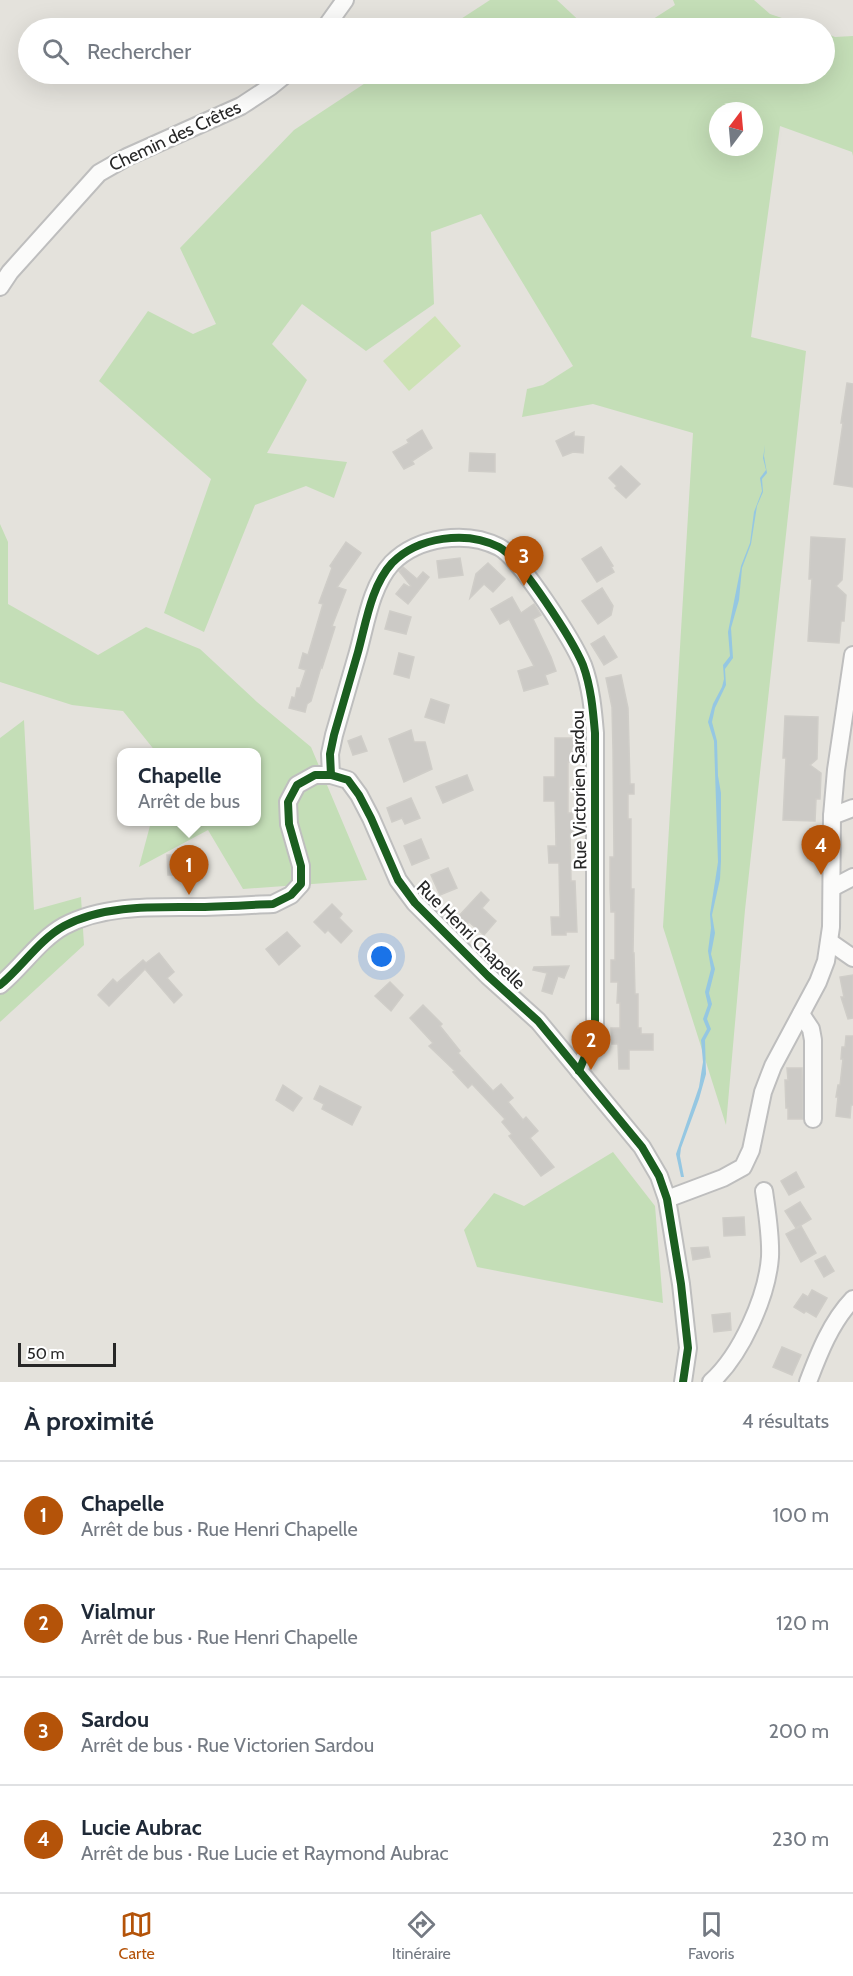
<!DOCTYPE html>
<html lang="fr">
<meta charset="utf-8">
<style>
body{margin:0;font-family:Cabin,sans-serif;background:#f6f6f7;color:#1f2937}
.compass{position:absolute;left:709px;top:102px;width:54px;height:54px;border-radius:50%;background:#fff;box-shadow:0 6px 24px #0002;rotate:16deg}
.scale{position:absolute;left:18px;bottom:15px;width:98px;box-sizing:border-box;padding-left:6px;border:3px solid #272727;border-top:0;font-size:16px;line-height:21px;white-space:nowrap;color:#272727;-webkit-text-stroke:4px #fff;paint-order:stroke}
.you{position:absolute;left:382px;top:957px;width:21px;height:21px;margin:-15px;border:4px solid #fff;border-radius:50%;background:#1a73e8;box-shadow:0 0 0 9px #1a73e833}
.badge{display:grid;place-items:center;width:39px;height:39px;border-radius:50%;background:#b45309;color:#fff;font-size:20px;font-weight:700}
.pin{position:absolute;translate:-50% -50px;filter:drop-shadow(0 2px 3px #0008)}
.pin::after{content:'';position:absolute;top:32px;width:21px;height:18px;background:inherit;clip-path:polygon(0 0,100% 0,50% 100%)}
.popup{position:absolute;left:117px;top:748px;width:144px;height:78px;box-sizing:border-box;display:grid;place-content:center;border-radius:12px;background:#fff;filter:drop-shadow(0 2px 4px #0005);font-size:20px;white-space:nowrap;color:#747a83}
.popup b{font-size:22px;color:#1f2937}
.popup::after{content:'';position:absolute;left:50%;top:100%;margin-left:-12px;border:12px solid transparent;border-top-color:#fff}
.list{margin:0;padding:0;list-style:none}
h2{display:flex;justify-content:space-between;align-items:center;height:78px;margin:0;padding:0 24px;font-size:26px}
h2 small{font-size:20px;font-weight:400;color:#747a83}
.list li{display:grid;grid-template-columns:39px 1fr auto;gap:18px;align-items:center;box-sizing:border-box;height:108px;padding:0 24px;border-top:2px solid #e0e1e3}
.list b{display:block;font-size:22px;white-space:nowrap}
.list p{margin:0;font-size:20px;white-space:nowrap;color:#747a83}
.list em{font-size:20px;font-style:normal;color:#747a83}
.icon{flex:none;width:33px;height:33px;fill:none;stroke:currentColor;stroke-width:2;stroke-linecap:round;stroke-linejoin:round}
.map{position:relative;flex:none;width:853px;height:1382px;overflow:hidden}
.search{position:absolute;background:#fff;box-shadow:0 6px 24px #0002;left:18px;right:18px;top:18px;height:66px;display:flex;align-items:center;gap:15px;box-sizing:border-box;padding:0 21px;border-radius:33px;color:#747a83;font-size:22px}
.sheet{height:510px;background:#fff}
nav{display:flex;justify-content:space-around;align-items:center;box-sizing:border-box;height:84px;border-top:2px solid #e0e1e3;background:#fff;font-size:16px;color:#747a83}
nav a{display:grid;justify-items:center;gap:3px}
nav .on{color:#b45309}
.map>svg:first-child{display:block}
</style>
<div class="map">
<svg width="853" height="1382" viewBox="0 0 853 1382">
<rect width="100%" height="100%" fill="#e4e2dc"/>
<!-- green -->
<g fill="#c4deb7" fill-rule="evenodd">
<path d="M490,0H557L587,28H447Z"/>
<path d="M673,0H754L770,14L812,28H639L675,5Z"/>
<path d="M825,33L835,37L853,36V156L852,152L780,126L751,337L806,351L745,910L726,1125L663,927L693,433L593,404L522,417L527,389L543,385L573,366L481,214L431,232L434,304L366,351L302,304L272,344L307,380L267,453L347,462L334,498L306,486L255,505L204,632L164,613L211,479L99,381L148,311L193,334L216,324L180,248L294,130L379,74H824ZM718,111H754V147H718Z"/>
<path d="M0,524L8,542V604L98,655L146,627L200,649L257,702L311,747L367,880L243,889L208,830L139,867L151,822H256V752H156L123,711L72,705L0,682Z"/>
<path d="M24,720L34,910L81,897L84,945L0,1022V738Z"/>
<path d="M613,1152L655,1206L663,1303L477,1267L464,1230L494,1193L524,1206Z"/>
</g>
<!-- pitch -->
<path fill="#cde2b5" d="M435,316L461,346L409,391L383,361Z"/>
<!-- water -->
<path fill="#95c7e2" d="M765,445L764,456L767,473L762,479L763,492L757,506L751,544L742,568L739,600L731,628L733,658L725,669L726,685L715,708L712,722L717,741L718,776L721,793V861L720,879L712,915L715,933L711,954L715,969L709,993L712,1004L707,1019L711,1029L705,1040L706,1074L699,1099L681,1148L680,1156L684,1177H681L676,1154L699,1087L703,1062L701,1040L707,1029L703,1019L708,1005L705,992L711,969L708,951L711,928L710,914L718,862L714,741L708,722L713,704L722,687L724,679L723,665L730,656L728,632L741,566L750,543L754,512L762,491L760,478L766,470L763,458Z"/>
<!-- building -->
<g fill="#cccac6" stroke="#cfcdc8" stroke-width="1.5">
<path d="M847,383L853,384V487L834,484L843,423H841Z"/>
<path d="M422,430L432,448L412,461L414,464L404,469L393,452L409,443L407,440Z"/>
<path d="M574,432V436L584,437L583,453L573,452L563,456L556,441Z"/>
<path d="M470,453L495,454V472L469,471Z"/>
<path d="M621,466L640,484L626,498L615,488L617,486L609,478Z"/>
<path d="M811,537L845,539L842,580L836,586L846,595L844,621H841L839,643L808,641L812,579H809Z"/>
<path d="M346,542L361,553L337,587L346,590L332,626L335,627L322,668L321,667L311,701L307,704L305,712L289,708L292,697L295,698L297,688H300L306,670L299,668L303,653L308,655L323,604L319,603L332,568L330,566Z"/>
<path d="M601,547L613,566L611,567L614,572L597,582L582,559Z"/>
<path d="M460,558L463,575L439,578L437,561Z"/>
<path d="M488,563L505,579L493,592L484,584L470,598L476,574Z"/>
<path d="M403,567L417,579L423,572L429,577L408,604L396,594L404,584L409,587L411,586L399,571Z"/>
<path d="M602,588L613,606L611,615L598,624L582,601Z"/>
<path d="M512,597L521,613L534,604L541,615L533,619L551,657L556,671L545,675L548,684L524,691L518,671L534,666L509,619L500,624L491,609Z"/>
<path d="M390,611L411,617L406,634L385,629Z"/>
<path d="M604,636L617,657L604,665L591,644Z"/>
<path d="M399,653L414,657L409,678L394,674Z"/>
<path d="M621,675L628,708L630,784H634V794H628V819H631V889H634L633,953H634L635,994H638V1028H641V1034H653V1050H629V1069H619L618,1044H612L611,1028H620V1003H617L618,982H611V960H615V912H611L610,889V857H614L613,750L612,707L606,678Z"/>
<path d="M431,699L449,705L444,723L425,717Z"/>
<path d="M785,716L818,717L817,759L810,765L821,773L820,799H816L815,821L783,820L786,758H783Z"/>
<path d="M411,730L414,742H425L432,769L404,782L389,739Z"/>
<path d="M361,736L367,751L353,755L348,741Z"/>
<path d="M555,738H574L575,762H568V813H572L573,834H570L571,881H575L577,932H566V935H552L551,917H560L559,863H549L548,846H556L555,801H544V777H555Z"/>
<path d="M467,775L473,790L443,803L436,787Z"/>
<path d="M411,798L420,818L405,824L402,818L392,822L387,808Z"/>
<path d="M421,839L429,858L412,865L404,846Z"/>
<path d="M167,855H185V875H168Z"/>
<path d="M448,868L457,888L440,895L431,875Z"/>
<path d="M481,892L489,900L482,908L496,921L484,935L469,922L467,924L458,917Z"/>
<path d="M332,904L342,914L339,918L352,931L341,943L328,930L325,933L314,922Z"/>
<path d="M287,932L300,946L279,965L266,949Z"/>
<path d="M159,953L174,972L167,978L182,995L174,1003L145,969L109,1006L98,995L113,979L117,983L143,960L146,963Z"/>
<path d="M569,966L564,978L558,976L552,994L542,991L547,973L533,970L534,967Z"/>
<path d="M853,975V1018L848,1019L841,997H844L840,977Z"/>
<path d="M390,982L403,995L391,1011L375,996Z"/>
<path d="M423,1005L442,1024L440,1026L460,1051L458,1053L493,1091L501,1084L513,1098L508,1102L523,1120L526,1117L538,1131L530,1138L554,1167L541,1176L509,1136L512,1134L502,1122L505,1119L472,1084L468,1088L453,1072L455,1071L429,1046L433,1043L410,1018Z"/>
<path d="M846,1036H853V1105H851L850,1118L836,1116L838,1097H836L838,1085H840L843,1059H841L842,1047H845Z"/>
<path d="M787,1068H802L803,1119H788V1108H786L785,1080H788Z"/>
<path d="M283,1085L302,1098L293,1111L276,1100Z"/>
<path d="M320,1086L361,1107L352,1125L322,1109L324,1104L314,1099Z"/>
<path d="M796,1172L804,1187L789,1195L781,1181Z"/>
<path d="M800,1202L811,1219L796,1228L785,1211Z"/>
<path d="M744,1217L745,1235L724,1236L723,1218Z"/>
<path d="M801,1226L816,1253L801,1262L786,1234Z"/>
<path d="M708,1247L710,1257L693,1260L691,1248Z"/>
<path d="M825,1256L834,1271L824,1277L815,1261Z"/>
<path d="M812,1290L827,1298L816,1317L806,1311L804,1313L794,1307L803,1294L808,1297Z"/>
<path d="M730,1313L731,1330L714,1332L712,1315Z"/>
<path d="M782,1347L801,1355L792,1375L773,1367Z"/>
</g>
<g fill="none" stroke-linecap="round" stroke-linejoin="round">
<defs>
<g id="minor">
<path d="M325,28L345,0"/>
<path d="M0,287L10,272L99,173L127,157L241,106L270,87L286,74"/>
<path d="M331,775L330,754L334,735C342,708 350,680 358,652C366,623 371,586 392,563C418,537 466,530 499,547C521,559 573,641 583,665C591,687 593,710 595,733V1024L588,1049L579,1071"/>
<path d="M832,816L853,808"/>
<path d="M832,888L853,877"/>
<path d="M830,942L853,958"/>
<path d="M0,985C22,967 39,940 64,926C103,905 153,907 195,907C221,907 247,905 273,904L291,895L301,884V866L289,824L288,802L297,785L315,775H331L348,780L359,795L371,818L398,880L415,903L488,976L538,1021L642,1147L659,1176L667,1199L681,1284L688,1348L683,1382"/>
<path d="M801,1014L811,1029L813,1040V1119"/>
<path d="M667,1199L723,1178L743,1167L751,1150L763,1092L773,1066L818,982L826,961L831,927L832,816L836,770L853,655"/>
<path d="M711,1382C741,1355 767,1297 770,1257C771,1235 767,1213 764,1191"/>
<path d="M808,1382C819,1353 831,1322 853,1299"/>
</g>
</defs>
<!-- minor casing -->
<use href="#minor" stroke="#bebebe" stroke-width="20"/>
<!-- minor -->
<use href="#minor" stroke="#fbfbfa" stroke-width="16"/>
<defs>
<g id="cycleway">
<path d="M331,775L330,754L334,735C342,708 350,680 358,652C366,623 371,586 392,563C418,537 466,530 499,547C521,559 573,641 583,665C591,687 593,710 595,733V1024L588,1049L579,1071"/>
<path d="M0,985C22,967 39,940 64,926C103,905 153,907 195,907C221,907 247,905 273,904L291,895L301,884V866L289,824L288,802L297,785L315,775H331L348,780L359,795L371,818L398,880L415,903L488,976L538,1021L642,1147L659,1176L667,1199L681,1284L688,1348L683,1382"/>
</g>
</defs>
<!-- cycleway casing -->
<use href="#cycleway" stroke="#fff" stroke-width="11"/>
<!-- cycleway -->
<use href="#cycleway" stroke="#1b5e20" stroke-width="8"/>
</g>
<g text-anchor="middle" stroke-width="5" stroke-linejoin="round" paint-order="stroke">
<!-- street labels -->
<g font-size="18" fill="#272727" stroke="#fff">
<text transform="translate(175 136) rotate(-25)" y="6">Chemin des Crêtes</text>
<text transform="translate(579 790) rotate(-91)" y="6">Rue Victorien Sardou</text>
<text transform="translate(471 935) rotate(45)" y="6">Rue Henri Chapelle</text>
</g>
</g>
</svg>
<svg class="compass" viewBox="-18 -18 36 36"><path d="M0-13l5 13h-10z" fill="#e53935"/><path d="M0 13l5-13h-10z" fill="#747a83"/></svg>
<div class="scale">50 m</div>
<div class="you"></div>
<div class="pin badge" style="left:189px;top:895px">1</div>
<div class="popup"><b>Chapelle</b>Arrêt de bus</div>
<div class="pin badge" style="left:591px;top:1070px">2</div>
<div class="pin badge" style="left:524px;top:586px">3</div>
<div class="pin badge" style="left:821px;top:875px">4</div>
<div class="search"><svg class="icon" aria-label="search" viewBox="0 0 24 24"><circle cx="10" cy="10" r="6"/><path d="M15 15l6 6"/></svg>Rechercher</div>
</div>
<section class="sheet">
<h2>À proximité<small>4 résultats</small></h2>
<ul class="list">
<li><span class="badge">1</span><div><b>Chapelle</b><p>Arrêt de bus · Rue Henri Chapelle</p></div><em>100 m</em></li>
<li><span class="badge">2</span><div><b>Vialmur</b><p>Arrêt de bus · Rue Henri Chapelle</p></div><em>120 m</em></li>
<li><span class="badge">3</span><div><b>Sardou</b><p>Arrêt de bus · Rue Victorien Sardou</p></div><em>200 m</em></li>
<li><span class="badge">4</span><div><b>Lucie Aubrac</b><p>Arrêt de bus · Rue Lucie et Raymond Aubrac</p></div><em>230 m</em></li>
</ul>
</section>
<nav>
<a class="on"><svg class="icon" aria-label="map" viewBox="0 0 24 24"><path d="M3 6l6-2 6 2 6-2v14l-6 2-6-2-6 2zM9 4v14M15 6v14"/></svg>Carte</a>
<a><svg class="icon" aria-label="directions" viewBox="0 0 24 24"><path d="M12 3l9 9-9 9-9-9zM9 14v-3h6M13 9l2 2-2 2"/></svg>Itinéraire</a>
<a><svg class="icon" aria-label="saved" viewBox="0 0 24 24"><path d="M7 4h10v16l-5-4-5 4z"/></svg>Favoris</a>
</nav>
